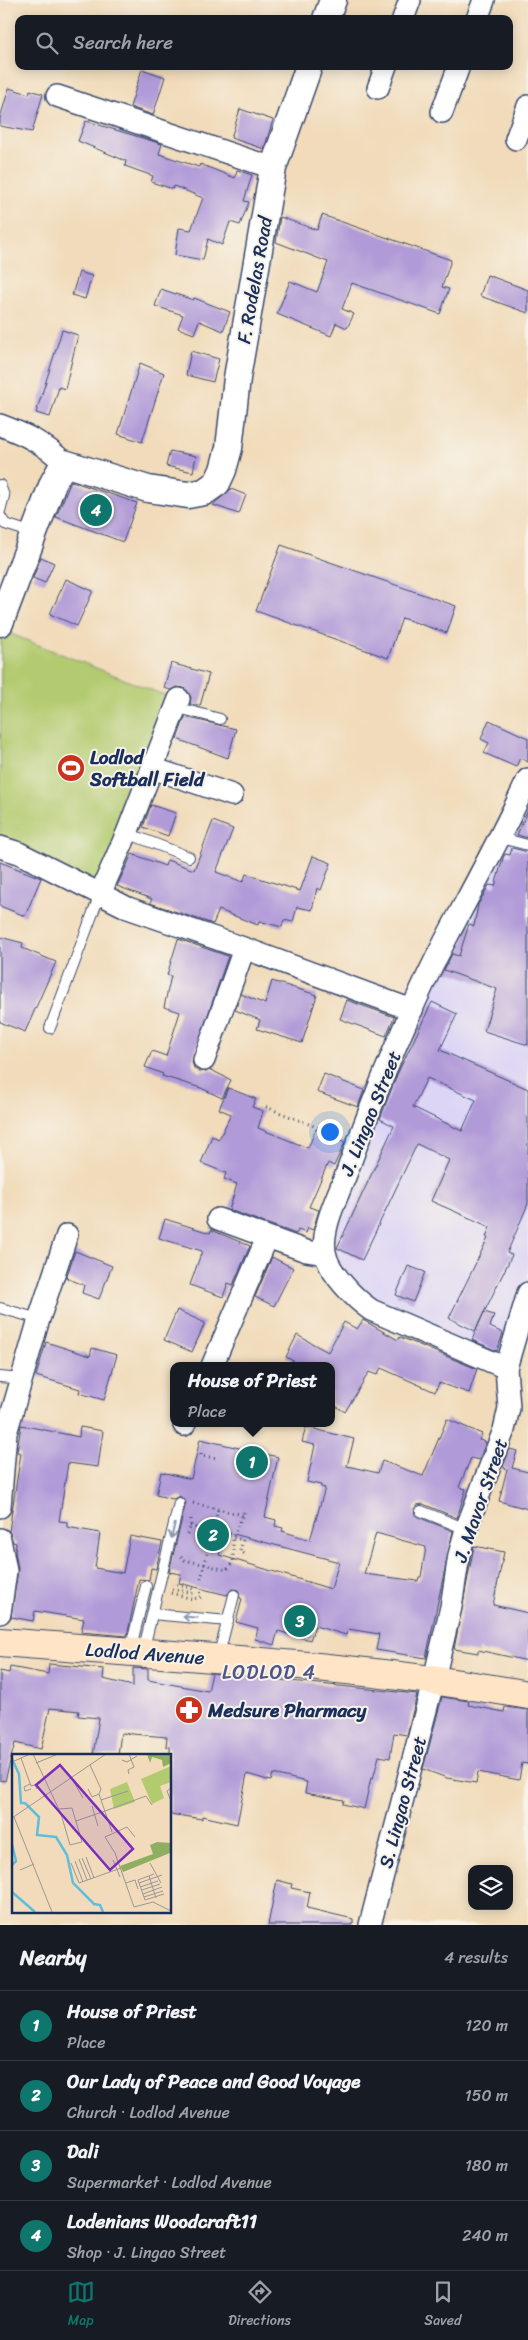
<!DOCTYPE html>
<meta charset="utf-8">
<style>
body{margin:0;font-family:Sriracha,sans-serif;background:#20242c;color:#f1f3f6}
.controls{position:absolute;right:15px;bottom:15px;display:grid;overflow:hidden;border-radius:10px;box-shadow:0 2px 12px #0003}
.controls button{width:45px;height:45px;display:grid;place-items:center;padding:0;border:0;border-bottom:1px solid #363941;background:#171b24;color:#f1f3f6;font:25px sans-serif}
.you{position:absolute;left:329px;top:1131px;width:18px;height:18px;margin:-12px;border:4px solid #fff;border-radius:50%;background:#1a73e8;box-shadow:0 0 0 8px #1a73e833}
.badge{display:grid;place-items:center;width:32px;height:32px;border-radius:50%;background:#0f766e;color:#fff;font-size:16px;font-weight:700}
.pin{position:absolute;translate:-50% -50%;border:2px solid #fff;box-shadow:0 1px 5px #0006}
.popup{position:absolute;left:170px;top:1362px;width:165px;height:65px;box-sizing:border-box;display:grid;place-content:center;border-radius:10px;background:#171b24;filter:drop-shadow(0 1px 4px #0005);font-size:16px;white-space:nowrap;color:#9ea1a6}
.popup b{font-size:19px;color:#f1f3f6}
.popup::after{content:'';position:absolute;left:50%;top:100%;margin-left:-10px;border:10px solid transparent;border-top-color:#171b24}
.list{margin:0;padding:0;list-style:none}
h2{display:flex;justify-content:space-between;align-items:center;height:65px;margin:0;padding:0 20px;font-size:21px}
h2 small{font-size:16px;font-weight:400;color:#9ea1a6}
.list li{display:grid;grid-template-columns:32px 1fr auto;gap:15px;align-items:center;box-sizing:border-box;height:70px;padding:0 20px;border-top:1px solid #363941}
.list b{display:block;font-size:19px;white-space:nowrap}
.list p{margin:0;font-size:16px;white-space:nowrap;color:#9ea1a6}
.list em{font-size:16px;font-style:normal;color:#9ea1a6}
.icon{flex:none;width:28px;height:28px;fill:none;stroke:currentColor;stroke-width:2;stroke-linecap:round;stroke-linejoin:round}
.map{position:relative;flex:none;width:528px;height:1925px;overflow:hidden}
.search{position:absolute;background:#171b24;box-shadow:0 2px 12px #0003;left:15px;right:15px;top:15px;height:55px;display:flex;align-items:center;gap:12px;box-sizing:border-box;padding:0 18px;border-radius:10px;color:#9ea1a6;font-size:19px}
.sheet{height:345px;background:#171b24}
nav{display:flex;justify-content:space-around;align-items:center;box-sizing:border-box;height:70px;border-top:1px solid #363941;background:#171b24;font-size:14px;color:#9ea1a6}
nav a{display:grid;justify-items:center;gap:2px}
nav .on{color:#0f766e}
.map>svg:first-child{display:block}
</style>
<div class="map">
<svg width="528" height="1925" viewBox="0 0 528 1925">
<rect width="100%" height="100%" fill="#f7f3e8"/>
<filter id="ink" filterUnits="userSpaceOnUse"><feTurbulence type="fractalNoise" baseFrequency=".02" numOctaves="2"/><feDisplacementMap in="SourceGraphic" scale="10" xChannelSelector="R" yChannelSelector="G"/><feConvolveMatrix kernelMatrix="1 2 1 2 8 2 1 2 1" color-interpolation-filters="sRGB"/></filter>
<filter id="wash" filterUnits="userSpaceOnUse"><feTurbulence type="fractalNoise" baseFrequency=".0096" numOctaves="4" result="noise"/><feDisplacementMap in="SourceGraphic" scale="20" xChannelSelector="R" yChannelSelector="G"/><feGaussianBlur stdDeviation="1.12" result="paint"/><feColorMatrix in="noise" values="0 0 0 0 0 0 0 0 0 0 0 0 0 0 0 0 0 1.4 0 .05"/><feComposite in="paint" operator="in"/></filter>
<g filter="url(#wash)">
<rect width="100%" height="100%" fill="#f1dbba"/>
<!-- built -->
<path fill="#ddd5f6" d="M528,791V1280L499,1360L361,1296L336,1256L335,1228L394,1074L450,944Z"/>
<!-- green -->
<path fill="#b3cb6f" stroke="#677d66" d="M1,630L169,697L98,886L0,840Z"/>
<g id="blocks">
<!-- building -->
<g fill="#b09ad8" fill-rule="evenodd">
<path d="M142,69L165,77L153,115L130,107Z"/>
<path d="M9,88L29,94L30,90L43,94L32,132L0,126V118Z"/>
<path d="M240,109L273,120L264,149L231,138Z"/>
<path d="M86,121L162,144L159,154L199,167L200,164L235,178L237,170L252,175L244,201L249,202L240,225L230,222L222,245L208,239L203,260L175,255L179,228L191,230L203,198L174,186L173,189L151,182L153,176L125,166L126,161L78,141Z"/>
<path d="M322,215L451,260L442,287L449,289L440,314L352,283L342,309L354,314L347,328L336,323L331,336L277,314L290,281L317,292L328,262L276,242L280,217L317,230Z"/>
<path d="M79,272L92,276L85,299L72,295Z"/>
<path d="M487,275L528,290V313L480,296Z"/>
<path d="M161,289L193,300L194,298L230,312L223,331L199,321L194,334L178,328L183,315L155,306Z"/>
<path d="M62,330L78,335L65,389L59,387L50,417L36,413Z"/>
<path d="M191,351L219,359L213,382L186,375Z"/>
<path d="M140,363L164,373L142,442L118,434Z"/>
<path d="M170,451L196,456L193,472L166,466Z"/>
<path d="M71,481L137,503L123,542L56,517Z"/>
<path d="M231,489L246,495L239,514L213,505Z"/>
<path d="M281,545L456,606L447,633L402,618L388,658L256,611Z"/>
<path d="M41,557L54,563L45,583L33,578Z"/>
<path d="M66,579L93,591L77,626L50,614Z"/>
<path d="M171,663L209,674L200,706L190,704L191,697L184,688L177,687L171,690L164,688Z"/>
<path d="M185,717L236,729L228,758L177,739Z"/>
<path d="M489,720L528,738V762L520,758L516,767L484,753L489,743L481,739Z"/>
<path d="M151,805L176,813L168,836L143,827Z"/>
<path d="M528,810V838L517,835Z"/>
<path d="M213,821L233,829L216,872L243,882L246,874L300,891L313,856L331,863L321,890L317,888L312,910L297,907L293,922L284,920L282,927L259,921L258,925L219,910L213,924L150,903L152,899L117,886L132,854L165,866L167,860L194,870Z"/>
<path d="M512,848L528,852V1045L484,1031L497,989L444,970L452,954L459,956L469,924L474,926L478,905L489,885L495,886L503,858L505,854L510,855Z"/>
<path d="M0,862L41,878L25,916L0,906Z"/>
<path d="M0,937L23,943L22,948L56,962L25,1032L0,1022Z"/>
<path d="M178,939L228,956L192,1062L194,1068L199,1072L211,1070L231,1080L222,1098L201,1088L162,1076L163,1074L145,1067L152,1051L166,1056L180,1012L164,1007L171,976L167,975Z"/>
<path d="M272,981L317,995L302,1043L257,1029L260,1020L235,1010L241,994L265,1004Z"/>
<path d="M347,1000L394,1017L386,1036L340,1019Z"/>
<path d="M432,1002L457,1014L440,1050L528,1089V1204L507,1253L512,1255L475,1331L449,1318L488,1238L486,1237L490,1227L431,1201L449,1160L417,1144L362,1260L337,1248L394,1126L380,1119L397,1075ZM427,1078L476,1100L462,1131L413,1107Z"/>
<path d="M324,1074L364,1090L358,1107L317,1092Z"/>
<path d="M228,1088L256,1099L252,1107L263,1111L258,1128L308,1148L316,1129L345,1142L334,1166L328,1163L309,1207L319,1210L313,1230L308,1228L306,1233L298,1230L296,1234L229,1210L237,1184L224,1179L226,1173L201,1163L212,1136L219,1139L231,1114L219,1109Z"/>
<path d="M165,1219L210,1233L211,1230L250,1246L233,1285L228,1283L223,1297L190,1285L202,1251L159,1238Z"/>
<path d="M75,1251L112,1266L99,1299L82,1293L84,1285L66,1278Z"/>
<path d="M272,1257L293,1268L274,1306L255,1297Z"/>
<path d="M408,1266L425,1272L413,1302L396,1295Z"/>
<path d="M177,1310L205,1323L192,1352L164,1340Z"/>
<path d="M484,1312L494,1315L490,1327L503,1333L497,1351L472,1340Z"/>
<path d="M363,1320L398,1340L400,1337L477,1369L469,1393L439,1383L435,1392L381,1368L377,1375L369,1372L345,1412L331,1403V1366H302L286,1357L297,1335L328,1352L344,1322L357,1329Z"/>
<path d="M46,1342L90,1356L92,1348L117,1355L104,1400L79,1393L80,1389L36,1376Z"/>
<path d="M447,1419L482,1434L479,1440L486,1442L479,1460L471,1458L459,1487L466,1489L457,1518L423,1504L417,1505L414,1509L415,1515L418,1517L453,1531L426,1658L376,1650L379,1634L348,1629L346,1635L315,1626L310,1640L278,1631L274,1645L255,1639L258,1628L236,1622L242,1599L240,1598L238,1590L232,1589L227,1595L179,1583L181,1574L169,1572L186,1502L180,1496L173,1499L156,1495L161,1472L191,1479L200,1439L278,1457L265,1517L276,1520L275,1526L283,1528L282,1531L310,1540L325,1488L321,1487V1485L307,1482L315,1445L302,1442L306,1427L354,1439L347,1466L378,1473L382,1461L423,1476ZM226,1532L339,1562L331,1589L219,1555ZM376,1533L426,1547L421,1577H419L418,1581L364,1574Z"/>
<path d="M21,1425L79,1437L80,1427L103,1431L98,1467L68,1463L59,1521L67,1522V1527L100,1533L95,1568L123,1573L130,1536L162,1542L156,1569L151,1568L149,1580L139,1579L127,1636L81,1632L84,1619L35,1611L33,1621L11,1617L18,1569L15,1551L16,1543L13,1542L9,1531L21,1453L17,1452Z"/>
<path d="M510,1449L517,1451L512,1468L528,1472V1509L499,1501L507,1469L503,1467Z"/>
<path d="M474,1546L504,1552L493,1605L528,1613V1661L478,1650V1653L454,1649Z"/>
<path d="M49,1664L104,1669L103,1679L133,1686V1668L148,1669V1680L208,1691L212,1673L417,1694L407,1735L394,1733L390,1758L379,1756L373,1779L371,1778L364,1809L343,1804L344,1800L305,1793L307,1782L273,1774L271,1781L247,1774L237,1824L202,1816V1819L170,1814V1747L166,1746L167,1737L121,1733L118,1755H93L99,1718L78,1716L79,1711L50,1708L41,1749L15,1743L5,1781L0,1780V1671L9,1673L10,1667L48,1674Z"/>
<path d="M442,1697L469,1701L468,1705L504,1712L505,1707L528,1710V1764L522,1763L519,1780L478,1772L476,1783L447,1778L423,1769Z"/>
<path d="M277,1880L292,1884L291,1888L310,1892L307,1908L353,1919V1925H268Z"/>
</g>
</g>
</g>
<g filter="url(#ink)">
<use href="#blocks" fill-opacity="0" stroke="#3b496c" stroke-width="1"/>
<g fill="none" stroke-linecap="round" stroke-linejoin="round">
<defs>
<g id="service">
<path d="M0,485L4,496L0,511"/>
<path d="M0,516L5,524L33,533"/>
<path d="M175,707L220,719"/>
<path d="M127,833L189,857"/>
<path d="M501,838L528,845"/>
<path d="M50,1028L100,894"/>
<path d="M0,1308L39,1319"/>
<path d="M0,1377L21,1379"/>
<path d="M421,1511L466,1529"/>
<path d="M152,1614L228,1621"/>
<path d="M130,1651L146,1586"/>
<path d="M143,1652L179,1503"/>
<path d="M218,1658L234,1595"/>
</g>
<g id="minor">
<path d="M403,19L410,0"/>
<path d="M477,19L484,0"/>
<path d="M378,88L386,66"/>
<path d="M57,96L273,168"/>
<path d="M442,112L459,66"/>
<path d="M516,139L528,106"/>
<path d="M0,425C24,434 46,444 64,463"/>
<path d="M152,768L232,795"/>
<path d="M0,847L19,853L128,908L249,950L412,1010"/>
<path d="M100,894L127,833L179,699"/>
<path d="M204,1060L244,949"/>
<path d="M218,1219L306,1251L325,1254"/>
<path d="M212,1366L267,1238"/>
<path d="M506,1368L371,1310C355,1299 328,1272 325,1252C321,1226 339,1194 348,1169C376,1091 408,1011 447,937C475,884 503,833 528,779"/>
<path d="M184,1425L185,1423"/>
<path d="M0,1507L6,1433L39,1319L67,1235"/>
<path d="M0,1539L6,1571L0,1613"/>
<path d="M370,1925L434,1679L451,1607L459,1555L466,1529L504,1430L509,1408L506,1368L528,1293"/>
</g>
<g id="tertiary">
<path d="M326,19L333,0"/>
<path d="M0,623L53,483L64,463L148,489L188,495L204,492L217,483L223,470L229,448L237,378L273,168L309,66"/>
</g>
<path id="secondary" d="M0,1642C176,1656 354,1664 528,1695"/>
</defs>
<!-- service casing -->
<use href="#service" stroke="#3b496c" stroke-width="12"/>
<!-- minor casing -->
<use href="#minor" stroke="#3b496c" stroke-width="24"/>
<!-- tertiary casing -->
<use href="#tertiary" stroke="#3b496c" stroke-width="29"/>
<!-- secondary casing -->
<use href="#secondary" stroke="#3b496c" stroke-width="30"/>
<!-- path -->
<g stroke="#3b496c" stroke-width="3" stroke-dasharray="1 4" stroke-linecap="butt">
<path d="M266,1107L339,1136"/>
<path d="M201,1454V1456L217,1458"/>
<path d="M193,1503L243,1515"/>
<path d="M190,1526L243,1540L240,1551L245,1554"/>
<path d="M187,1534L191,1526V1516"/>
<path d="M181,1556L185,1560L227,1570L233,1561V1537L245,1510"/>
<path d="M201,1579L218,1509"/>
<path d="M172,1589L192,1593L193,1589L173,1584"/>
<path d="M171,1593L193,1599L201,1597L200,1589"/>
</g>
<!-- service -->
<use href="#service" stroke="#fff" stroke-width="10"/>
<!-- minor -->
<use href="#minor" stroke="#fff" stroke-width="21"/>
<!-- tertiary -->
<use href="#tertiary" stroke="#fff" stroke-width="26"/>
<!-- secondary -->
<use href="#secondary" stroke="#ffe4c6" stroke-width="28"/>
</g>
<!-- one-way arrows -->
<defs><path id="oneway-shaft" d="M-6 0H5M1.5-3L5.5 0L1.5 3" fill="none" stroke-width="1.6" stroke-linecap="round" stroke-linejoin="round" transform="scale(1.25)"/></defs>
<g stroke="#8d97ae">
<use href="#oneway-shaft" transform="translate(173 1531) rotate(103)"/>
<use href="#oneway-shaft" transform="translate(190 1617) rotate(-175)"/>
</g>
</g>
<!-- icons -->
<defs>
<symbol id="stadium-disc" viewBox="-11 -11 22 22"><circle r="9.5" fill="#c8321e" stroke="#f7f3e8"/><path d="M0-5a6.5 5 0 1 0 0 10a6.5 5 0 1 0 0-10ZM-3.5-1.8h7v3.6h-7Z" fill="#fff"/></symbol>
<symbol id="pharmacy-disc" viewBox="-11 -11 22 22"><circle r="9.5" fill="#c8321e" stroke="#f7f3e8"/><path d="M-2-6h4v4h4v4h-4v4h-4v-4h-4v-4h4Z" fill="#fff"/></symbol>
</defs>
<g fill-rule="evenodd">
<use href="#stadium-disc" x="55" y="752" width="32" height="32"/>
<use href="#pharmacy-disc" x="173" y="1694" width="32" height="32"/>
</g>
<g text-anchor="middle" stroke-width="4" stroke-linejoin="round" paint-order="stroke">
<!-- street labels -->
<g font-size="19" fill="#1b2f5e" stroke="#f7f3e8">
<text transform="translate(254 280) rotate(-80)" y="7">F. Rodelas Road</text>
<text transform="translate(370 1113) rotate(-68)" y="7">J. Lingao Street</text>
<text transform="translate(480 1500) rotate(-71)" y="7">J. Mavor Street</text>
<text transform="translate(145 1653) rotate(4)" y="7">Lodlod Avenue</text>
<text transform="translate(402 1802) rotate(-75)" y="7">S. Lingao Street</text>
</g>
<!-- poi labels -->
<g font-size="19" font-weight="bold" fill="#1b2f5e" stroke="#f7f3e8" text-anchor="start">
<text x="90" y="764">Lodlod<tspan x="90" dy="22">Softball Field</tspan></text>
<text x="208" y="1717">Medsure Pharmacy</text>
</g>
<!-- neighbourhood labels -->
<g font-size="20" letter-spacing="1" fill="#4f5489" stroke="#f7f3e8">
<text x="269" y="1679">LODLOD 4</text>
</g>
</g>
<!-- overview -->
<g transform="translate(12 1754)">
<rect width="159" height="159" fill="#f1dbba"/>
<path d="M159,12V28L148,32L152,44L140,50L129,25ZM115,28L123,48L102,55L98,35Z" fill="#b3cb6f"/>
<path d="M135,0H159V9L151,13L150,6L140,3L138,9ZM145,88L159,89L158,99L111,118L108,112L141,100L138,91Z" fill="#8eaf62"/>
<path fill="none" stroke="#60bdde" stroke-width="2.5" d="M0,5L7,20L9,49H13M13,49L27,63L25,81L44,83L55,101L61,129L82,150L88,151L91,158M0,90L4,107L0,111M0,138L23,158"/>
<path fill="none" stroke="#9b9695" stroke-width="1" d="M21,0L49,60L58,91L70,88L60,54L47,55M9,4L19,32L23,31L25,35M110,6L115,8L125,2M0,8L18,0M24,9L46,0M78,11L89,35L87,40L100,78M117,20L116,16L122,13L117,0M59,23L71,44M18,30L12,33L13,37L19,35M159,34L155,37L159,47M76,35L80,43L87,40M89,46L116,37M80,52L86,72M93,57L134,42L140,51M2,63L40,158M0,64L94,0M64,67L93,57M123,83L115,73L93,83L103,99L122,153L141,148L159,157M74,103L82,124M70,104L79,125M67,105L75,126M101,106L108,123M63,107L71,128M59,109L67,129L109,114M138,109L149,129M8,116L22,110M142,120L126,126L133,146L152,140M137,122L144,144M114,129L123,126L126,135M127,129L150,121M128,133L146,127M130,136L148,130M131,140L150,133M132,143L151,137"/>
<path fill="#7b2cbf" fill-opacity="0.15" stroke="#7b2cbf" stroke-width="2.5" d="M48,11L121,95L98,116L24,31Z"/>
<rect width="159" height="159" fill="none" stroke="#1b2f5e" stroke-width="2.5"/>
</g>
</svg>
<div class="controls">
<button><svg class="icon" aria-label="layers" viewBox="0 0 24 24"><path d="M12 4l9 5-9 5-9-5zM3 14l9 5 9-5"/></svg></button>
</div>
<div class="you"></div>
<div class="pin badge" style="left:252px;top:1462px">1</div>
<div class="popup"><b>House of Priest</b>Place</div>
<div class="pin badge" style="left:213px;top:1535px">2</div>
<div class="pin badge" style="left:300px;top:1621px">3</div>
<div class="pin badge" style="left:96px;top:510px">4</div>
<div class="search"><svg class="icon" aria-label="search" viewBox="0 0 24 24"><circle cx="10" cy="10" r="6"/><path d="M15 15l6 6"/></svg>Search here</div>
</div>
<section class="sheet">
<h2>Nearby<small>4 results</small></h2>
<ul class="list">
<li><span class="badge">1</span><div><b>House of Priest</b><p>Place</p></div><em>120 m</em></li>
<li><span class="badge">2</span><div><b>Our Lady of Peace and Good Voyage</b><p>Church · Lodlod Avenue</p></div><em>150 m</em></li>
<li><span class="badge">3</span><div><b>Dali</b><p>Supermarket · Lodlod Avenue</p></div><em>180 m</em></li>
<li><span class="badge">4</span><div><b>Lodenians Woodcraft11</b><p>Shop · J. Lingao Street</p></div><em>240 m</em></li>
</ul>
</section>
<nav>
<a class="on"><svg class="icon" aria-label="map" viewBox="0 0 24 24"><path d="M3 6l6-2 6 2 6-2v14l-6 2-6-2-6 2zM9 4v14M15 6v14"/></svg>Map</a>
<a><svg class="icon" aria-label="directions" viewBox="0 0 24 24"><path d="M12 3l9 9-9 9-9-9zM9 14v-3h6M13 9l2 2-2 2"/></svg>Directions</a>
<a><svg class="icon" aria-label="saved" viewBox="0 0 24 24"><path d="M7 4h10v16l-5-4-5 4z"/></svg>Saved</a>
</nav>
